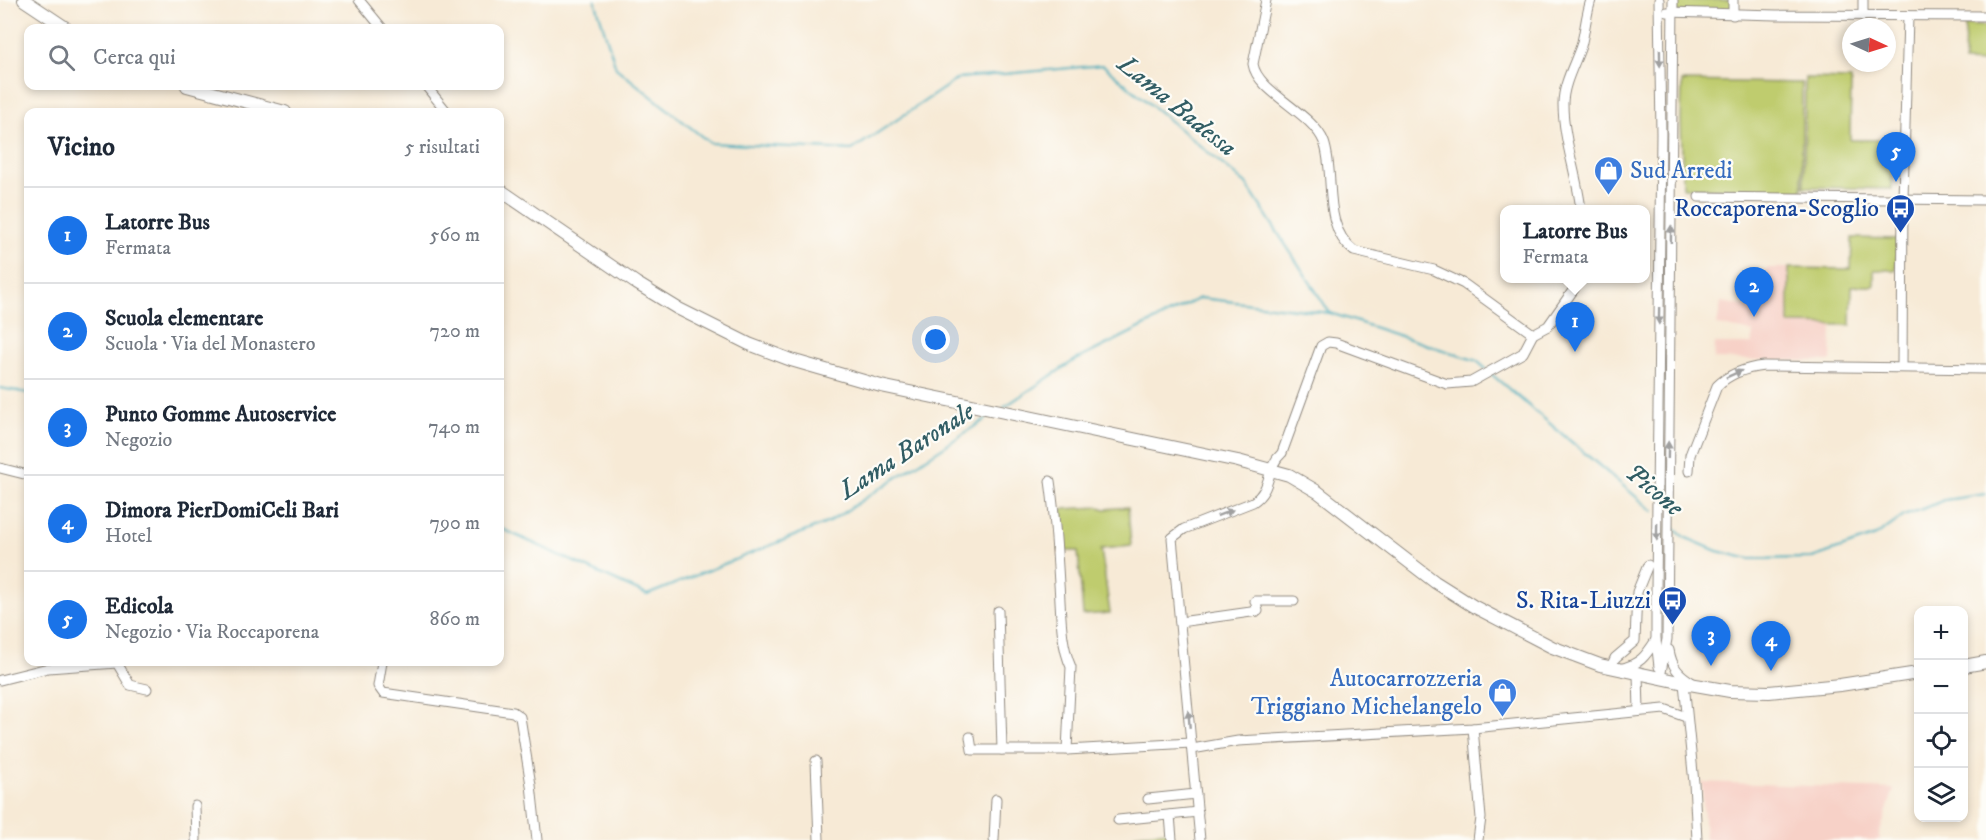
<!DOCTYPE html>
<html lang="it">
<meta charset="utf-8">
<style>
body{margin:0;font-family:"IM FELL DW Pica",serif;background:#f2f2f3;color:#1f2937}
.controls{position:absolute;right:18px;bottom:18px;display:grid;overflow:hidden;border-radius:12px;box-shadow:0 3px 9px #0003}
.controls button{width:54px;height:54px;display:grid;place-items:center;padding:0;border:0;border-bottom:2px solid #e0e1e3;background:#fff;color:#1f2937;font:30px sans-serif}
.compass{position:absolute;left:1842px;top:18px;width:54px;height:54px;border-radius:50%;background:#fff;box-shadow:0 3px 9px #0003;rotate:94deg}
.you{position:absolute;left:936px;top:340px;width:21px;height:21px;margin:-15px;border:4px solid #fff;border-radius:50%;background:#1a73e8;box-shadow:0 0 0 9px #1a73e833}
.badge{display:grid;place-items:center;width:39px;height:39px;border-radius:50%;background:#1a73e8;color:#fff;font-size:20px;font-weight:700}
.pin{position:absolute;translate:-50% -50px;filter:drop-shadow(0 2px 3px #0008)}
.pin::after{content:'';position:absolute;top:32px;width:21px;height:18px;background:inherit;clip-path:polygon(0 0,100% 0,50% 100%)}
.popup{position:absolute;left:1500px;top:205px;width:150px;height:78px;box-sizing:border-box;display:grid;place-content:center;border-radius:12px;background:#fff;filter:drop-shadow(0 2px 4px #0005);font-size:20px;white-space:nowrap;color:#747a83}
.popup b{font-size:22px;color:#1f2937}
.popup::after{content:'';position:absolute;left:50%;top:100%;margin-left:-12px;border:12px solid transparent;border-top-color:#fff}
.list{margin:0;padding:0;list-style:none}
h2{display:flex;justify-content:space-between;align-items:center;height:78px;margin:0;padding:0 24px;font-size:26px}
h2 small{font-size:20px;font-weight:400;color:#747a83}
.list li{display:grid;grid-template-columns:39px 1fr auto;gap:18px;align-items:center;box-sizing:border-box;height:96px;padding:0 24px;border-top:2px solid #e0e1e3}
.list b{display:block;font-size:22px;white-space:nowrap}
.list p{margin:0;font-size:20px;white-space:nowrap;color:#747a83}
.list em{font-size:20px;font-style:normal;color:#747a83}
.icon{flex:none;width:33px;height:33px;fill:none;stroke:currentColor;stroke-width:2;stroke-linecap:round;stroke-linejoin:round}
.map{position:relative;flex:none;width:1986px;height:840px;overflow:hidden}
.search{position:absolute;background:#fff;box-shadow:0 3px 9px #0003;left:24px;top:24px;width:480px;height:66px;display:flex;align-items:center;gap:15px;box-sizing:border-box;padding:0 21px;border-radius:12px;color:#747a83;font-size:22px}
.panel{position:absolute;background:#fff;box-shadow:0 3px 9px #0003;left:24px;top:108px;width:480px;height:558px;border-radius:12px}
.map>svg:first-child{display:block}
</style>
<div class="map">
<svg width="1986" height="840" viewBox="0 0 1986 840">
<rect width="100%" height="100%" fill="#fdfcf7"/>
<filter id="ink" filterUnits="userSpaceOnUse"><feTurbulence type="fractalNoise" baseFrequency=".0167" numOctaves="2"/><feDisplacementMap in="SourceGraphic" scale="12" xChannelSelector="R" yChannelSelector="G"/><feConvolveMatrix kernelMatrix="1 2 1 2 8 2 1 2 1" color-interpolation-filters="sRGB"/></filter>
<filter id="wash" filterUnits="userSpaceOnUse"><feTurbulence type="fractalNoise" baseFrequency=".008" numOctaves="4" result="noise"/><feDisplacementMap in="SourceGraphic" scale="24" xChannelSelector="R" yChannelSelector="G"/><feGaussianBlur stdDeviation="1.35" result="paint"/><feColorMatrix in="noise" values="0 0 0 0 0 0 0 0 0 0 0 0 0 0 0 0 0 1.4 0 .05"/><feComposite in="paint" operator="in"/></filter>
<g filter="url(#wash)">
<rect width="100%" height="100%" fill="#f7ead6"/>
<!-- built -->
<g fill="#f7d1c7">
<path d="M1767,268H1789V324H1832L1831,361L1714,359L1715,344H1752L1753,332L1717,325L1721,302L1762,309Z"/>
<path d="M1702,782L1894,789L1879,835L1880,840H1705Z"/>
</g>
<!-- green -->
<g fill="#bfcc6e" stroke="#757c4c" stroke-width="1.5">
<path d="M1673,0H1732L1733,15L1673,12Z"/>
<path d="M1965,25L1986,26V63L1964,62Z"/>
<path d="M1805,78L1851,79L1850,140H1893L1892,189L1804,187Z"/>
<path d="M1682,81L1802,83V191L1683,188L1681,119Z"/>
<path d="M1852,238L1897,239L1896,270H1874V286H1852L1851,325L1789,324V268L1851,269Z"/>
<path d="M1100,507L1105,509L1128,507L1131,546L1101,549L1110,613L1083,615L1078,551H1063L1062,509Z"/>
<path d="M1168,831L1169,840H1136L1135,834Z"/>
</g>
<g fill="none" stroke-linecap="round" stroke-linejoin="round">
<!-- stream -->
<g stroke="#3ba9ba" stroke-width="2">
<path d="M595,0L616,68L710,143L852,150L959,78L1103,65L1246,184L1330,313"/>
<path d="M1490,373L1653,511"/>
<path d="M0,388L28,393"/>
<path d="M1004,407L1072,362L1200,298L1330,313L1477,361L1486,369"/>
<path d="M1671,526L1684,537L1717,551L1750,559L1812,558L1876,536L1904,516L1945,500L1986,494"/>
<path d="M500,528L647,595L829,522L992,415"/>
</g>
</g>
</g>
<g filter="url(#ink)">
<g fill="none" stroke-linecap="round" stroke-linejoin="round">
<defs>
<g id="street">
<path d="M359,0L382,28"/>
<path d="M1266,0L1253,64C1257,92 1313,113 1324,142C1336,175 1321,226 1354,251L1434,270L1464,284L1533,334"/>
<path d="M1659,0L1661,134L1656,592V640L1659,667"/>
<path d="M1667,12L1776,15L1986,16"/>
<path d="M1733,15V0"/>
<path d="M1863,16V0"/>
<path d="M426,86L447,112"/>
<path d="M1699,197L1986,200"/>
<path d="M1581,210C1577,174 1563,139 1563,104C1563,84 1575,64 1581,46C1585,31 1586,15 1591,0"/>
<path d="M1902,367L1903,199L1908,16"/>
<path d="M0,468L28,475"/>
<path d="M1689,471L1690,455L1717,386C1730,373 1746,368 1764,366L1986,369"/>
<path d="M1050,481C1055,515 1057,549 1059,584C1061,610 1060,643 1071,667L1067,750"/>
<path d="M998,611L1002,750"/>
<path d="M1180,622L1258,611L1255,601H1294"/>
<path d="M1669,650C1672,667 1678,674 1693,683"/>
<path d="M382,662L378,686L383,693L513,712L520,717L531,785L537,840"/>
<path d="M1611,667L1615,658L1635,641L1637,592L1648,565"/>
<path d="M1620,669C1640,664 1645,657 1656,640"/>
<path d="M1638,674L1639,711"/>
<path d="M1660,678L1667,639L1673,0"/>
<path d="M0,680L48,668L117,663L130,685L147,689"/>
<path d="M1684,683L1694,783L1697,840"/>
<path d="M1473,728L1481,818L1478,840"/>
<path d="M970,737L972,750H1067L1191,743"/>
<path d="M1192,749L1238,741L1473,728L1664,709L1686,717"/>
<path d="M816,761L819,840"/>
<path d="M1148,799L1196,794"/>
<path d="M195,806L196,840"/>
<path d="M1170,815L1172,840"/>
<path d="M1118,820L1198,812"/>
<path d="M994,840L996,799"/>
<path d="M1200,840L1172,538L1184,529L1253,502C1273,489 1265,468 1282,453L1321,346L1328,342L1336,343L1447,384L1471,382L1523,353L1533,334L1548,326L1574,289L1579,278"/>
</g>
<g id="secondary">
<path d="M24,0L66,28"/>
<path d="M187,86L285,112"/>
<path d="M500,190L636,283L677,308L749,344L791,360L881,386L1238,461L1289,475L1318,492L1435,582L1473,606L1552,647L1600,665L1684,683L1730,691L1769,692L1840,685L1918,673"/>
<path d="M1964,666L1986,662"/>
</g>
</defs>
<!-- street casing -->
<use href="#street" stroke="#918a80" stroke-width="11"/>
<!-- secondary casing -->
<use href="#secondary" stroke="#918a80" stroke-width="14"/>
<!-- street -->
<use href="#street" stroke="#fff" stroke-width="9"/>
<!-- secondary -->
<use href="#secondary" stroke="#fff" stroke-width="12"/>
</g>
<!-- one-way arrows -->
<defs><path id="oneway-solid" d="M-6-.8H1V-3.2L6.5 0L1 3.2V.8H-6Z" transform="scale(1.5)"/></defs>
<g fill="#a0a0a0">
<use href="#oneway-solid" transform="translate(1660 58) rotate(89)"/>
<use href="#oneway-solid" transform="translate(1671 234) rotate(-89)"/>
<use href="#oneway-solid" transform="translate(1659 316) rotate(91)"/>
<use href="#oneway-solid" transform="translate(1734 374) rotate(-24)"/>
<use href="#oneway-solid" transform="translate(1668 450) rotate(-89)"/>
<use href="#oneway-solid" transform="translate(1225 513) rotate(-21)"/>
<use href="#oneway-solid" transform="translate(1657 532) rotate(91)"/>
<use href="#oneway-solid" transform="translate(1189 719) rotate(-95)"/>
</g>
</g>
<!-- icons -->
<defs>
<symbol id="shop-pin" viewBox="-11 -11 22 30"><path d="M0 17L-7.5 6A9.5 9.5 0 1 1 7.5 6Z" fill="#3f7fe0" stroke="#fdfcf7"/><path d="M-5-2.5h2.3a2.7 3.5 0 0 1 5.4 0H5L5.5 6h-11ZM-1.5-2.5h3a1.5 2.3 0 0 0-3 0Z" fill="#fff"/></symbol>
<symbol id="bus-pin" viewBox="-11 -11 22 30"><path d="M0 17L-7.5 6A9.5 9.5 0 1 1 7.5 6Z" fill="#1a4fb4" stroke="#fdfcf7"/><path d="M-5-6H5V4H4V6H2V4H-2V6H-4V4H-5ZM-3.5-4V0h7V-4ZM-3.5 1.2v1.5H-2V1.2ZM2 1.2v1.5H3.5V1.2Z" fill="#fff"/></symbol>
</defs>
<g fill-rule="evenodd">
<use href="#shop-pin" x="1592" y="154" width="33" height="45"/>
<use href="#bus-pin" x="1884" y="192" width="33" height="45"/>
<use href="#bus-pin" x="1656" y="584" width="33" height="45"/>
<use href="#shop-pin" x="1486" y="676" width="33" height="45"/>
</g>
<g text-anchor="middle" stroke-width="4.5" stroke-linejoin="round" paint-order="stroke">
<!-- shop labels -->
<g font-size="24" fill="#366cbe" stroke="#fdfcf7" text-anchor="start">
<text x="1630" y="178">Sud Arredi</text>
<text x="1482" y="686" text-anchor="end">Autocarrozzeria<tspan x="1482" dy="28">Triggiano Michelangelo</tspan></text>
</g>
<!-- transit labels -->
<g font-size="24" fill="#164399" stroke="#fdfcf7" text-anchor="end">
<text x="1879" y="216">Roccaporena-Scoglio</text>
<text x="1651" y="608">S. Rita-Liuzzi</text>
</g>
<!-- water labels -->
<g font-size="26" font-style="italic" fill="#315d64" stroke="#fdfcf7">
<text transform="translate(1178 105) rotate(39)" y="9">Lama Badessa</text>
<text transform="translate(906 450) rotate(-33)" y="9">Lama Baronale</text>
<text transform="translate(1655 489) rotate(40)" y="9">Picone</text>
</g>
</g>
</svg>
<div class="controls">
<button>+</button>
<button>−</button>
<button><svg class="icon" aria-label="locate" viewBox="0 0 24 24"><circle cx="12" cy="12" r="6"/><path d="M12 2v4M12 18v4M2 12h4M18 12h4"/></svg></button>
<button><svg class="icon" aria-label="layers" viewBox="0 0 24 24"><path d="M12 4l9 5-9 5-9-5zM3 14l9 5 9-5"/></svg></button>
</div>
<svg class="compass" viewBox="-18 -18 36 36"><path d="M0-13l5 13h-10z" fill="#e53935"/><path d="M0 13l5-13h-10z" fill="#747a83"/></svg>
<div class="you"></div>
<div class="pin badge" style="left:1575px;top:352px">1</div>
<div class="popup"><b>Latorre Bus</b>Fermata</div>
<div class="pin badge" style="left:1754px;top:317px">2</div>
<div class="pin badge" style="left:1711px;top:666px">3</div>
<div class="pin badge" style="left:1771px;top:671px">4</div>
<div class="pin badge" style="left:1896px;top:182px">5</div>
<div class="search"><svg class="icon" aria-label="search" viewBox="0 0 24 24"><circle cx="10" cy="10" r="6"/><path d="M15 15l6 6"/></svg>Cerca qui</div>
<section class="panel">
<h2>Vicino<small>5 risultati</small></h2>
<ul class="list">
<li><span class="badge">1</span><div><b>Latorre Bus</b><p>Fermata</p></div><em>560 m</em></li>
<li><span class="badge">2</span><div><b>Scuola elementare</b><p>Scuola · Via del Monastero</p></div><em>720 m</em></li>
<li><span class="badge">3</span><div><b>Punto Gomme Autoservice</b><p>Negozio</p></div><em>740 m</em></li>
<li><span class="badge">4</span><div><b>Dimora PierDomiCeli Bari</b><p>Hotel</p></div><em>790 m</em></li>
<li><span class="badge">5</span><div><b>Edicola</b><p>Negozio · Via Roccaporena</p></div><em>860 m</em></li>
</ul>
</section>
</div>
